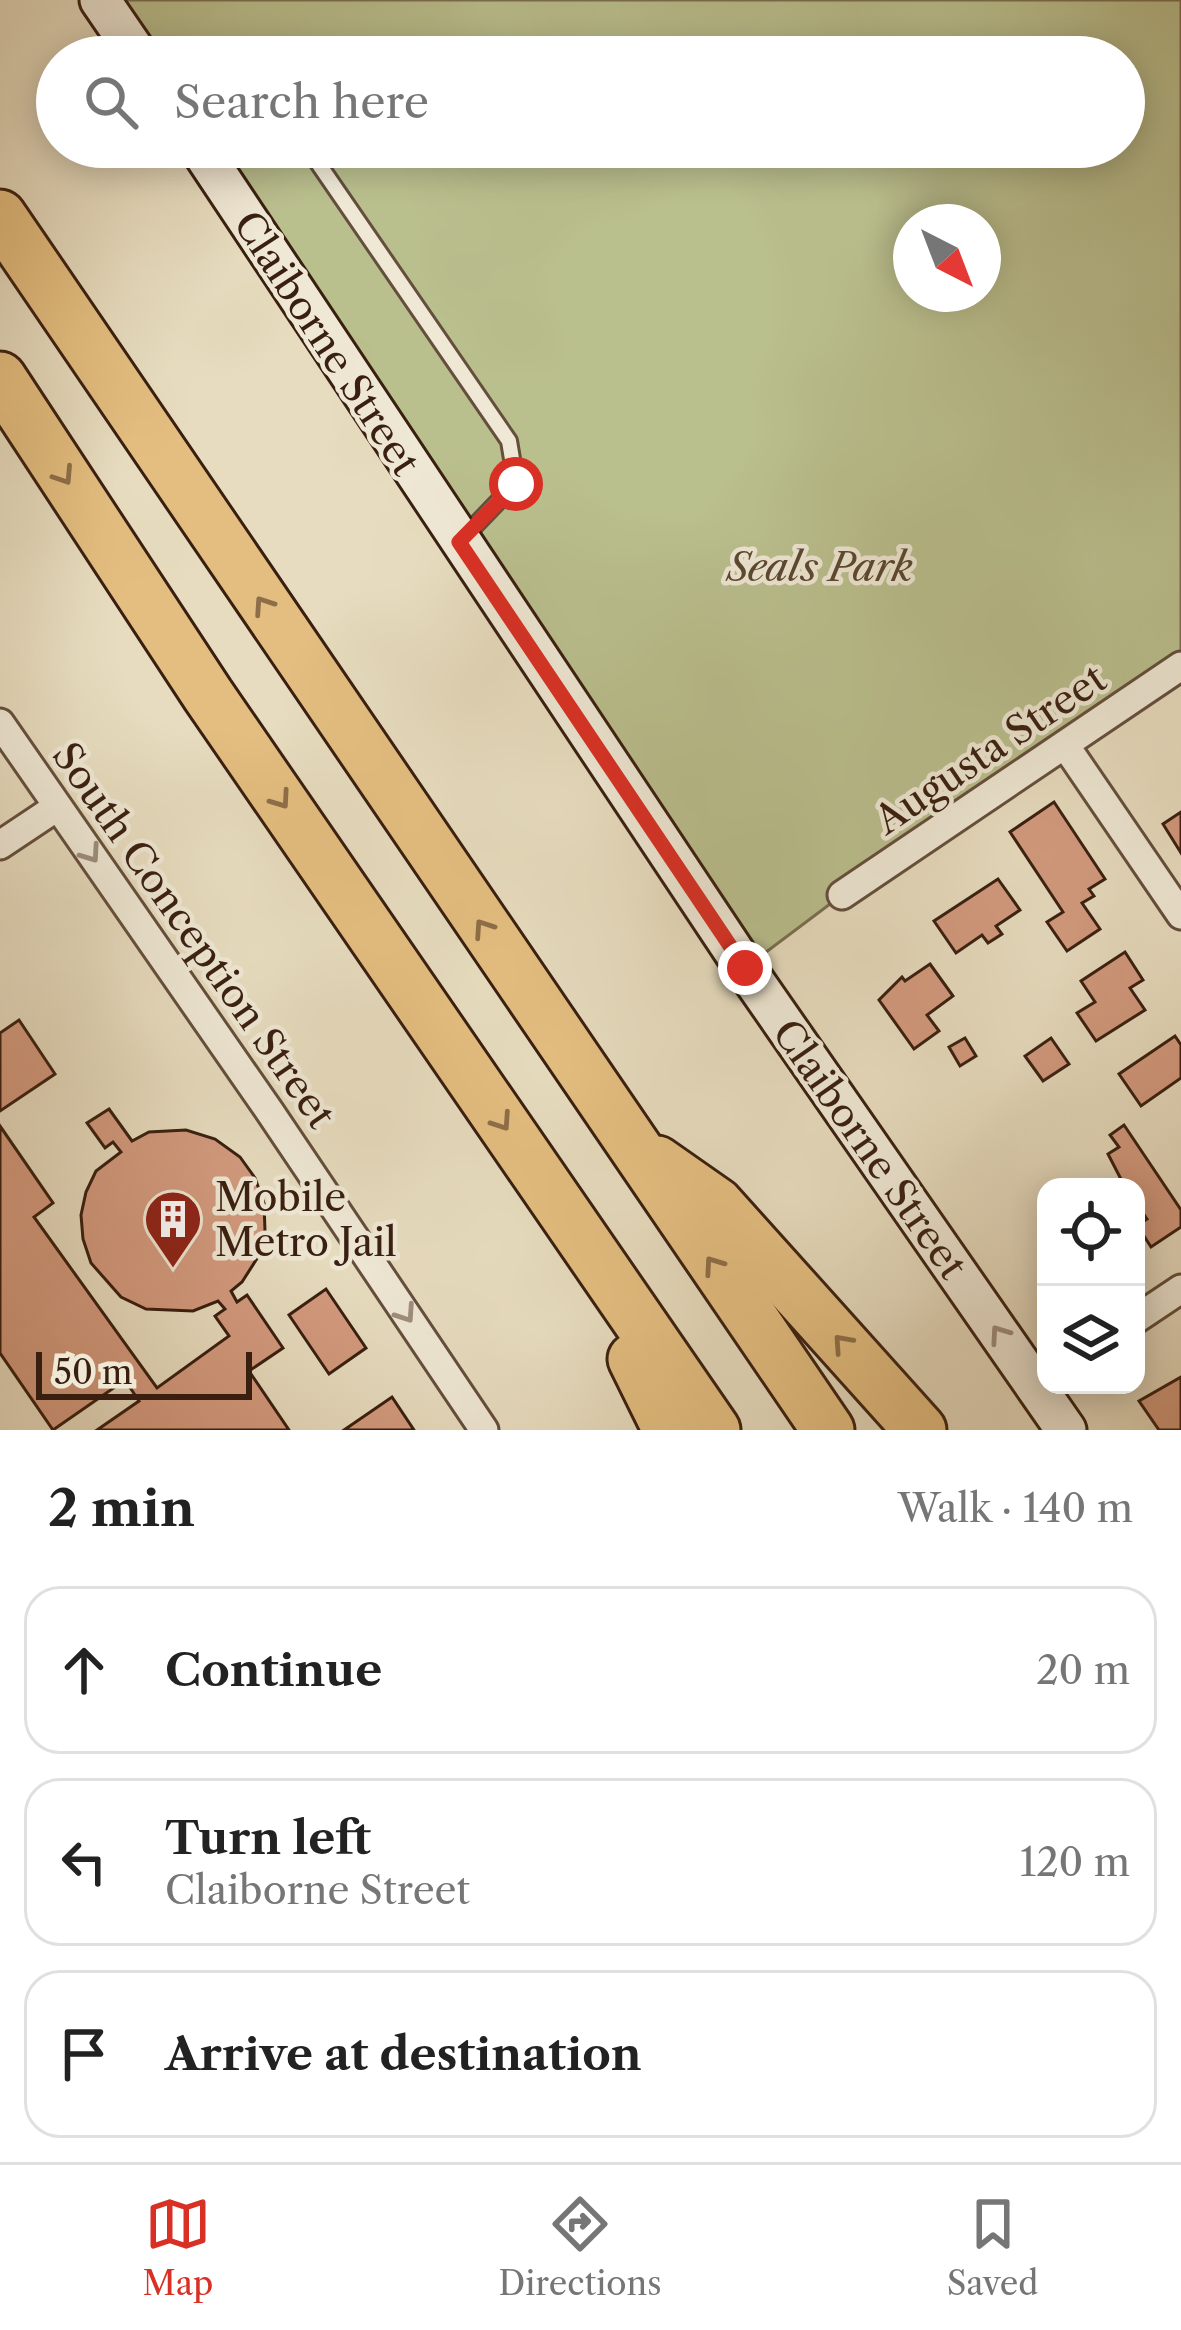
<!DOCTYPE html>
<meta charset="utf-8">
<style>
body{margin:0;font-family:"Libre Caslon Text",serif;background:#f6f6f6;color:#222}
.controls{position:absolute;right:36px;bottom:36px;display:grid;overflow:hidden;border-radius:24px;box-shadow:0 6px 30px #0003}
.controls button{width:108px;height:108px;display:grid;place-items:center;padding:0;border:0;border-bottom:3px solid #e0e0e0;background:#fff;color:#222;font:60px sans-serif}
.compass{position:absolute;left:893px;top:204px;width:108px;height:108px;border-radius:50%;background:#fff;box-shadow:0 6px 30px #0003;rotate:138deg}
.scale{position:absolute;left:36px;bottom:30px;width:216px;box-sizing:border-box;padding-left:12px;border:6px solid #391f10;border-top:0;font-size:33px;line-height:42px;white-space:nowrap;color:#391f10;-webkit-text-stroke:9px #efe8d5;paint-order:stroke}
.stop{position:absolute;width:36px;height:36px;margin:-27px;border:9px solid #d93025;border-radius:50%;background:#fff}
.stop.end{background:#d93025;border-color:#fff;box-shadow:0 3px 12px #0008}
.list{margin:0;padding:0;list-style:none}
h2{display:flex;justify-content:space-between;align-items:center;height:156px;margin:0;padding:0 48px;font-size:51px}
h2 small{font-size:39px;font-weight:400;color:#767676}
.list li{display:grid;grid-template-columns:78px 1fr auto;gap:36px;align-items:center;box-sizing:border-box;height:168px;margin:0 24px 24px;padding:0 24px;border:3px solid #e0e0e0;border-radius:36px}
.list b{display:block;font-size:45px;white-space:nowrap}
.list p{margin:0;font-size:39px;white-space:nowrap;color:#767676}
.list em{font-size:39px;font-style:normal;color:#767676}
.icon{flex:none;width:66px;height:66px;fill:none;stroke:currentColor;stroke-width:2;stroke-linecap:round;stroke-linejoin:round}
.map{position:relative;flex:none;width:1181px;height:1430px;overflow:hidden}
.search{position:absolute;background:#fff;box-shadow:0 6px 30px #0003;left:36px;right:36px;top:36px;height:132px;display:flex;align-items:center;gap:30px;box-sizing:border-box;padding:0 42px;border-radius:66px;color:#767676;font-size:45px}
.sheet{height:732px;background:#fff}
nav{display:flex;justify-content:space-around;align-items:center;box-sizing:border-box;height:168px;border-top:3px solid #e0e0e0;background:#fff;font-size:33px;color:#767676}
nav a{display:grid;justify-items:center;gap:6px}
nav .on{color:#d93025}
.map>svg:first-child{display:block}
</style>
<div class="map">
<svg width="1181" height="1430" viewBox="0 0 1181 1430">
<rect width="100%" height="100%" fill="#e7dcbf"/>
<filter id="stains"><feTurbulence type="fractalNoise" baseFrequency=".00167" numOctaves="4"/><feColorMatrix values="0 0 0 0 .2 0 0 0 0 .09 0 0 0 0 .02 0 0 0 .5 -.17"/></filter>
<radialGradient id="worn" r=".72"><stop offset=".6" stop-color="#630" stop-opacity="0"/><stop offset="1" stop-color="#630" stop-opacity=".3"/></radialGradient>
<!-- green -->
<path fill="#babf8e" stroke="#7a6f4f" stroke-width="3" fill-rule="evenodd" d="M100,0H1181V666L842,895L745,968L199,147H1124V57H139ZM911,222H983V294H911Z"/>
<!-- building -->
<g fill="#d39a7e" stroke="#391f10" stroke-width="3">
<path d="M1054,802L1105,879L1089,889L1094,896L1082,903L1100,929L1067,951L1047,922L1063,912L1010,832Z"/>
<path d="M1181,812V853L1163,824Z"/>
<path d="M998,879L1020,910L996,926L1002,934L988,943L982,935L956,953L934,921Z"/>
<path d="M1125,952L1143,980L1130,988L1145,1010L1096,1041L1077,1013L1095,1002L1081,981Z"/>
<path d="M930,964L953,996L927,1015L939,1031L914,1049L879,1000L902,977L905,981Z"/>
<path d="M19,1020L55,1074L0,1111V1033Z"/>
<path d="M1175,1036L1181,1045V1078L1141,1106L1119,1074Z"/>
<path d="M965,1038L976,1056L960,1066L949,1047Z"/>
<path d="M1051,1038L1069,1064L1043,1081L1025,1056Z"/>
<path d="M109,1109L132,1141L149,1132L186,1130L215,1139L240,1157L255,1178L264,1203L265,1231L258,1257L242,1282L231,1291L237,1302L247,1295L283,1348L249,1371L289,1430H97L139,1401L125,1380L53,1430L0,1353V1126L53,1203L34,1217L157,1388L229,1336L215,1316L225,1309L218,1301L193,1311L146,1309L121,1297L91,1263L83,1239L81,1215L86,1192L96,1171L121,1152L113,1142L105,1148L87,1123Z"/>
<path d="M1124,1125L1181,1210V1227L1151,1247L1137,1225L1147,1219L1136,1203V1187H1125L1108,1154L1119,1147L1110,1135Z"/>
<path d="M326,1289L366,1348L329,1374L289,1315Z"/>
<path d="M1181,1377V1430H1159L1139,1401Z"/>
<path d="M392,1397L414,1430H344Z"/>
</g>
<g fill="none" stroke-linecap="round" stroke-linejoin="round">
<defs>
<path id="lane" d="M307,147L509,441L516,483L464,537"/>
<g id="street">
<path d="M0,723L270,1112L484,1430"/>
<path d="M1065,745L1181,915"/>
<path d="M0,845L57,807"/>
<path d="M842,895L1181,666"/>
<path d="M1136,1319L1181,1289"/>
</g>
<g id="secondary">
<path d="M100,0L139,57"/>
<path d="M199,147L745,968L1066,1430"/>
</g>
<g id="highway">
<path d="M0,216L828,1430"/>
<path d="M0,378L208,695L714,1430"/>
<path d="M657,1162L717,1204L920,1430"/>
<path d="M634,1359L669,1430"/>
</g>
</defs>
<!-- lane casing -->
<use href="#lane" stroke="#644e3c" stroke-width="20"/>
<!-- street casing -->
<use href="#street" stroke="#644e3c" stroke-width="33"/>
<!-- secondary casing -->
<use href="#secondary" stroke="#391f10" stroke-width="45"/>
<!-- highway casing -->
<use href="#highway" stroke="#391f10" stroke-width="57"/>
<!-- lane -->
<use href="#lane" stroke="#efe8d5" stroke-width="14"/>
<!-- street -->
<use href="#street" stroke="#efe8d5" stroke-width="27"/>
<!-- secondary -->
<use href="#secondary" stroke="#efe8d5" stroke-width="39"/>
<!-- highway -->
<use href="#highway" stroke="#e4be80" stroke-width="51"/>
</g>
<!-- one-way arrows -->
<defs><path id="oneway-chevron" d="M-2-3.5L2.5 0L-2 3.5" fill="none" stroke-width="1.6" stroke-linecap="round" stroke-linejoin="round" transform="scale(3)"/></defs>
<g stroke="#8e6e48">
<use href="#oneway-chevron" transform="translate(64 476) rotate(57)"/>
<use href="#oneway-chevron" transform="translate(263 605) rotate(-124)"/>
<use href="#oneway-chevron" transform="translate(281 800) rotate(55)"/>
<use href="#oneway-chevron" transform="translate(483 928) rotate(-124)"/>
<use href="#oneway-chevron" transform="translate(502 1122) rotate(56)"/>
<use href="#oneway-chevron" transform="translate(713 1265) rotate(-125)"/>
<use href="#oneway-chevron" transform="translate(842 1343) rotate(-132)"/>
</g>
<g stroke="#9d8e7c">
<use href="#oneway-chevron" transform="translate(91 854) rotate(55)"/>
<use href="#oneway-chevron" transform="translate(406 1314) rotate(56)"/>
<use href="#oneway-chevron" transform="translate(999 1334) rotate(-125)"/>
</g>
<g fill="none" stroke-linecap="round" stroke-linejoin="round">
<!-- route -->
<path stroke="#d93025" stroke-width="15" d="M516,484L459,542L745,968"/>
</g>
<!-- icons -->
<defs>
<symbol id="building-pin" viewBox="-11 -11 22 30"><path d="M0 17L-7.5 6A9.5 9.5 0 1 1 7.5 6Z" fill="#8f2418" stroke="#efe8d5"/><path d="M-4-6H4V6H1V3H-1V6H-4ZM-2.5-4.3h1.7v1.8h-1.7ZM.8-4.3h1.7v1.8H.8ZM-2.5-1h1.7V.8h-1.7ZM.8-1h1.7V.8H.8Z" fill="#fff"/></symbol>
</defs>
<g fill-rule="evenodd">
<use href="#building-pin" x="140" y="1186" width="66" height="90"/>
</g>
<g text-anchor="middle" stroke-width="9" stroke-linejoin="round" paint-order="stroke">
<!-- street labels -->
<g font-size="39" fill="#391f10" stroke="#efe8d5">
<text transform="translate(327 343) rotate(57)" y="14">Claiborne Street</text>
<text transform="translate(990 749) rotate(-34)" y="14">Augusta Street</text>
<text transform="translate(194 935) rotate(55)" y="14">South Conception Street</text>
<text transform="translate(870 1149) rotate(55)" y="14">Claiborne Street</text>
</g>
<!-- park labels -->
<g font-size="39" font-style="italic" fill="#594730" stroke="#efe8d5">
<text x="820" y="581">Seals Park</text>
</g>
<!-- poi labels -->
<g font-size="39" fill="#391f10" stroke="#efe8d5" text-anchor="start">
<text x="215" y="1211">Mobile<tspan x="215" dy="45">Metro Jail</tspan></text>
</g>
</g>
<rect width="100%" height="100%" filter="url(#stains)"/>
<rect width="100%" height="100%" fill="url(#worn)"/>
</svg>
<div class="controls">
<button><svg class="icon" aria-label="locate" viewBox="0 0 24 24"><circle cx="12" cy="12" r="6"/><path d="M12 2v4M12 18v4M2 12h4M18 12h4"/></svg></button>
<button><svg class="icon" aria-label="layers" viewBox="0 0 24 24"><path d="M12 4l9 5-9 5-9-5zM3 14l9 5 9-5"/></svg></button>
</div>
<svg class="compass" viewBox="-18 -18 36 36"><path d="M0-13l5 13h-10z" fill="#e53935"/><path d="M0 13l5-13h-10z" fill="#767676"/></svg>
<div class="scale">50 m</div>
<div class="stop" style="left:516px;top:484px"></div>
<div class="stop end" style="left:745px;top:968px"></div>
<div class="search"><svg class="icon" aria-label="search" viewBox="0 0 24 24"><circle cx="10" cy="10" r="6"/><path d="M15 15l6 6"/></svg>Search here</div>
</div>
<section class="sheet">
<h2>2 min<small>Walk · 140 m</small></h2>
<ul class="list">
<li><svg class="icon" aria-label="ahead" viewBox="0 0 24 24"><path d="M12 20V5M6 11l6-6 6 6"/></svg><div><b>Continue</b></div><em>20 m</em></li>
<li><svg class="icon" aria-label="left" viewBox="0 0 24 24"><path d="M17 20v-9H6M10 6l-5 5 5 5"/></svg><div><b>Turn left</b><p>Claiborne Street</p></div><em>120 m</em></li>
<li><svg class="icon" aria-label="arrive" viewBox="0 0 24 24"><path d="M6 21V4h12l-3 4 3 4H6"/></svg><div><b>Arrive at destination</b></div></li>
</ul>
</section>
<nav>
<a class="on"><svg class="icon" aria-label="map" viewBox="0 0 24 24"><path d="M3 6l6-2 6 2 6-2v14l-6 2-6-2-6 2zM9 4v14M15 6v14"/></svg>Map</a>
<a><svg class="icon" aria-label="directions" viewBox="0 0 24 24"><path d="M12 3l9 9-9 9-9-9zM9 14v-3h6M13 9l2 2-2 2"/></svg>Directions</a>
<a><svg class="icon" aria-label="saved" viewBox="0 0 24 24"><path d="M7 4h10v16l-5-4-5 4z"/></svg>Saved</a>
</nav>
